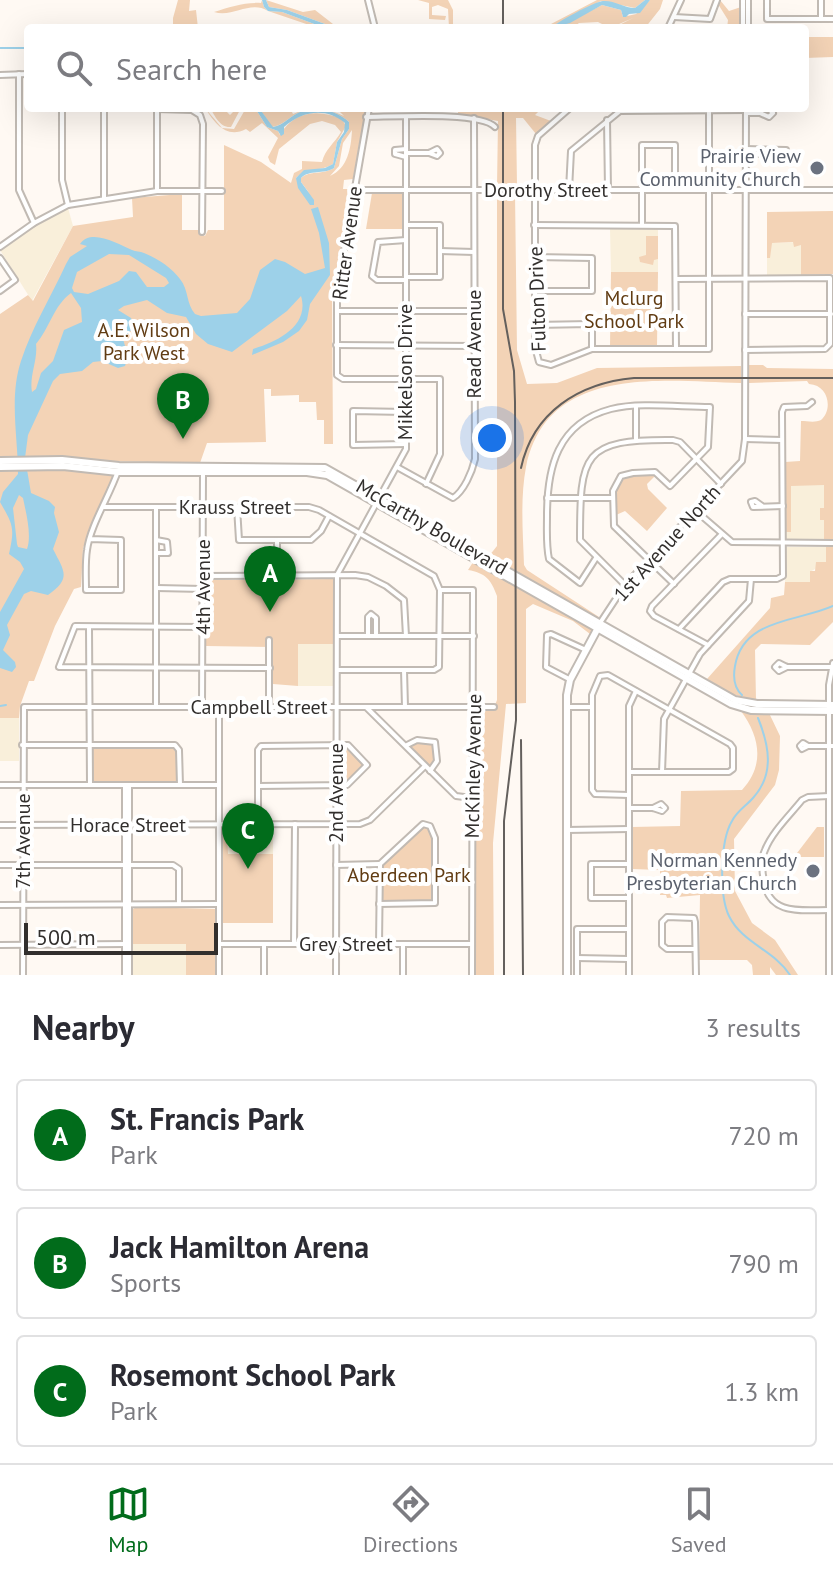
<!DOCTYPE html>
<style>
body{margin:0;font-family:"PT Sans",sans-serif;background:#f2f2f3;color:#2b2b33}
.scale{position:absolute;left:24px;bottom:20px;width:194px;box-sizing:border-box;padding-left:8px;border:4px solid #322f2d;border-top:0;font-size:22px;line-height:28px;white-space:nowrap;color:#322f2d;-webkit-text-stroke:6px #fff;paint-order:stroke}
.you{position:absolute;left:492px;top:438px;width:28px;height:28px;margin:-20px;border:6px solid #fff;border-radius:50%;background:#1a73e8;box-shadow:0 0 0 12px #1a73e833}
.badge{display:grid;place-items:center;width:52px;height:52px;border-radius:50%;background:#016c1b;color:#fff;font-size:26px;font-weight:700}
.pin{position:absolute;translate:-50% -66px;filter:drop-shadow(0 2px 4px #0008)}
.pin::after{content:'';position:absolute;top:42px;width:28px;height:24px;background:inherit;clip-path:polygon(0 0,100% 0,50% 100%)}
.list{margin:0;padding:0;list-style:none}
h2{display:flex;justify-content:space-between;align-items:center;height:104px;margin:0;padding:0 32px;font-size:34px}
h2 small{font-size:26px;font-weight:400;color:#7c7c81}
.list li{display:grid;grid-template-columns:52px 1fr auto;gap:24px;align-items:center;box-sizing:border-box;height:112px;margin:0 16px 16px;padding:0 16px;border:2px solid #e1e1e2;border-radius:8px}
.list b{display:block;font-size:30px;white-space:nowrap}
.list p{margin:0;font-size:26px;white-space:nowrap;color:#7c7c81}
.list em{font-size:26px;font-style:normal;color:#7c7c81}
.icon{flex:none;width:44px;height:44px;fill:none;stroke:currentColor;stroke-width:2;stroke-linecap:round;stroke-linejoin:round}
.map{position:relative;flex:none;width:833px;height:975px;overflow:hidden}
.search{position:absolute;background:#fff;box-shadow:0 8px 32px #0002;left:24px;right:24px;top:24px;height:88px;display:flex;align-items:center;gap:20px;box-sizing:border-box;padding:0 28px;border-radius:8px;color:#7c7c81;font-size:30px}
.sheet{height:488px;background:#fff}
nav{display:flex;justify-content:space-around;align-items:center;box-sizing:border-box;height:112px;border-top:2px solid #e1e1e2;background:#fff;font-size:22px;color:#7c7c81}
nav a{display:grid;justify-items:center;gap:4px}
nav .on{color:#016c1b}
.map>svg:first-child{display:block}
</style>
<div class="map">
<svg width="833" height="975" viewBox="0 0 833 975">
<rect width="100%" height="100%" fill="#fff9f3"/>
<!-- education -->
<g fill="#f9efda">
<path d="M68,208L73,226L32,301L0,250L34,227Z"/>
<path d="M610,228H658V272H611Z"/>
<path d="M801,242V275L767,276V243Z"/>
<path d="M785,485H825L824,539L785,540Z"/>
<path d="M786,547H826V562L810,572V582H785Z"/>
<rect x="298" y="644" width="36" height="42"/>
<rect x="0" y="718" width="19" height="43"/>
<path d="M227,829H273V854L228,855Z"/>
<rect x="133" y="944" width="53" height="31"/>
</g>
<!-- green -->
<g fill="#f3d3b6" fill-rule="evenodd">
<path d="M178,0H190L189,11L196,10L198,28H173V18Z"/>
<path d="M262,0L264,7L268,11L282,12L325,28H318L268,11C250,0 233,18 214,12C229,7 245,2 261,3Z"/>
<path d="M266,0L303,12L315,10L333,24L344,25V28H336L287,10L269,7Z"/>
<path d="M418,0H448L453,10V28H449L448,9L438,5L432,7V15L446,16L445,20L429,19V3Z"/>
<path d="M597,0H645L635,8L601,1L549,28L551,24Z"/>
<path d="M650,0H663L660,9L645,28H613L633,18L610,28L598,22L579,23L572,28H557L602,5L621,10L623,17L636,14Z"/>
<path d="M720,0L729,11L741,7V28H727L728,20L718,4Z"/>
<path d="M805,37H833V57L805,58Z"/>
<path d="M205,108L222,128L234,129L246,108H255L267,127L278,131L280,135C294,111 318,109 342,119L346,126L337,142L333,164C320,172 309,167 296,178L310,194L301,182V178C310,170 323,175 334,168L342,139L349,129V122C338,111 315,105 300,112C290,116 284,125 272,127L259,108H290L293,114C311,106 327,108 344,116L336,108H366L353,179L344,180L343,189H352L332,294L333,444H324V420H317L316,402H299V395L271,396V389H264L266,442L207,443L200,463L0,459V314L28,295L33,301L73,226L133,217L132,198L182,194V230H198L199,233L205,236L208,230H224V145L261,162L291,183L294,173L302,169V161L322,162C325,149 334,144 341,132L335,125L322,121L310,124L279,149L275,165L270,162L268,157L278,138L262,123L250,132L246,129C227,139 215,124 205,108ZM352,130C351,148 348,168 330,176L339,166L343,143Z"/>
<path d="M210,108H223L230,115L237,108H241L231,127C220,128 215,116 210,108Z"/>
<path d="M458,108H492L501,112H515L522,108H542L535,115L551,121L536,134L523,118H516L517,186H497L498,121L458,114Z"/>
<path d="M372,193L403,194L404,229H366Z"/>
<path d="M497,193H515L517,350L527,384L557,383L597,368L741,366V383C662,381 547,364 526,467C520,499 523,533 524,565L527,570L599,617L598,619L489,556L497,546Z"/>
<path d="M833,211V274L801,275V245L794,247L793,242L772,243L770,258H767V212Z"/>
<path d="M646,236H658V259L654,260L653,265L640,262L639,257L646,255Z"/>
<path d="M611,272H658L657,346L610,347Z"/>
<path d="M749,365H763L767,368L833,369V539H824V520H820V508H824V485L791,486V532H785V462L800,461L801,421C807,421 815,423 821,420C833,410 829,385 809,384L807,381L749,383Z"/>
<path d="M63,469L111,475L113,477L83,548L81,587L74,589L55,626L34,681H29L20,706L19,718H0V470Z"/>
<path d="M653,474L655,476L647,484L648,489L667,508L647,531L625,511L616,515C616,480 616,475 653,474Z"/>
<path d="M826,547H833V622L810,645L761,644L755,650L756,700L732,694L707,679L770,608L771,598L784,595L785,582H810V571H815L816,562H826Z"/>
<path d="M475,559L592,629L590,634L573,621L533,604L526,609V703L506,704L493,843L494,975H475L476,710H493L497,700V596C491,579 485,573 468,570Z"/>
<path d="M334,579V644H298V686L273,684L272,647L206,646V580Z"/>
<path d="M741,711L769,713L780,736L779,770L775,785L734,839L735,891L752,923L775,940L798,975H776L770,967V975H753L752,965L747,960H699L700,895L667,898L666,895H660V870L632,869V827L680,826L681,791L742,790C765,765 760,737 741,711Z"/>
<path d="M411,741L435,742L437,761L430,771L406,746Z"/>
<path d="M337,745C356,745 357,754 367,768L350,784L337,785Z"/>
<path d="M92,748H173L176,753L177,781H93Z"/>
<path d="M423,824H427L434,832L435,903L379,904L380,864Z"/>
<path d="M817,827H824V857H794Z"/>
<path d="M223,829H227L228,854H273V923H223Z"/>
<path d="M136,907L216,909V975H186V944H133L132,910Z"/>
</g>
<!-- water -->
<g fill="#9dd1e9" fill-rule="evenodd">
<path d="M262,0H266L269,7L287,10L336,28H325L282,12L268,11L264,7Z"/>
<path d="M645,0H650L640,13L629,14L626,17H623L621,10L602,5L570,23L551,28C555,23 596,1 603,1C614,0 624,8 635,8Z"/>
<path d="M255,108H259L273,127C284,125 290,116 300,112C315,105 338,111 349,122V129L342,139L334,168C323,175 310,169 301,178V182L314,200V205H310L298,188L296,178L304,170L325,168L333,164L337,142L344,132L345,123C326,107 302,111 284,127V134L281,136L278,131L267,127Z"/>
<path d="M318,207L329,243L330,275L310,304L307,320L299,331L283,342L252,355L253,349C277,342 310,326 301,296L287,311L232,352L208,344L196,334L186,317L167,313L147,300L124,306L118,310L131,318L135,326L123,339L128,356L125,366L118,368L102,361L93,362L82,371L60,374L53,381L28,435L25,458L31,493L49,501L55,507L54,513L59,532L53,549C64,571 72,578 48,595L31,591L24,594L7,625L10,635L3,650L15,662L16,667L12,672L0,668V612L24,569L20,562L9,554C15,527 13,525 0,502L3,492L18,474C18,437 9,397 21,361C32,327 51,297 66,264L70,257L87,246L80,244C91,228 118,244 132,250C136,252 140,251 144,253C157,258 172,268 180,279C189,290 186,304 195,314L201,316L237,313L250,299L260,270L275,259L285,262L305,274L325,268L319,233L311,209ZM109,254L129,255L166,278L169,283L164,287H147L136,272L129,271L119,281L88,294L74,292L72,288L77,272ZM71,293L81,308L82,322L64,330L53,361L41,373L36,389L32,392C29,376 38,360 36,344C49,329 54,305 71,293ZM19,495L23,498C26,513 32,535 27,549L18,547L17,544L13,508Z"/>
</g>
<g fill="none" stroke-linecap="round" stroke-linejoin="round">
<!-- stream -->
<g stroke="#9dd1e9" stroke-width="2">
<path d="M0,48H28"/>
<path d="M742,695C734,688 733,677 735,666C743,618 798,622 833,606"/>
<path d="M0,706L6,705"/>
<path d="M758,718C769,745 775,774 753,798C746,806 737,811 732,821C720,841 719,895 729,916C742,943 774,950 790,975"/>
</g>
<defs>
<g id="minor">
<path d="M368,0L375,28"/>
<path d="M743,0V28"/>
<path d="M767,0V19H833"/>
<path d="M674,17L710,19L717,0"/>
<path d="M821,19V0"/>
<path d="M668,28L681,0"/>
<path d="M748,28V0"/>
<path d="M19,74V190L34,223"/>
<path d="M0,75L28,74"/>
<path d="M62,108V180L68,205"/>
<path d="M104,108V198"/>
<path d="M369,108L337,291V375L343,379H440V454L426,484"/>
<path d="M570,108L538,136L535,145V347L539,362L551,365L592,349H709V108"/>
<path d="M157,109L192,110L200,115L203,124L202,232"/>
<path d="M157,110V191"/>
<path d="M746,113H760L769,117L773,113L769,109H747"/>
<path d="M366,117C390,117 481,111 495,127"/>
<path d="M607,120L608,190"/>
<path d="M406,149L395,150V154L406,157"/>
<path d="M746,149L786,150L785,154H746"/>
<path d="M406,153H429L437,149L440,153L437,156L429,153"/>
<path d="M355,190H833"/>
<path d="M569,190L571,151L620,111L746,110"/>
<path d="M406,225H440V277H406"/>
<path d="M534,225L675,226L676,349"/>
<path d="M642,225V145H675V190"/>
<path d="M0,247L34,223L68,205L157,191H222"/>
<path d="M440,251L474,252"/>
<path d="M535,257L592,258V291H535"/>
<path d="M0,258L15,280L0,291"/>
<path d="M676,279L830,278V344L825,349L745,350"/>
<path d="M405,280H377L372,276L378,242L406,240"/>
<path d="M337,311H474"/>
<path d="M745,314H831"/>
<path d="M535,325L590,324L592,326V349"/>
<path d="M336,345L474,346"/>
<path d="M636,407V439"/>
<path d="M405,412L353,411V445L406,444"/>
<path d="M745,439L782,440"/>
<path d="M397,467L453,498C464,491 472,472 475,459L474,118"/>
<path d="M547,498H613"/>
<path d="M762,506L755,501L751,502L753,507L783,506"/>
<path d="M104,507H309L319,510L434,576L440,590L439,667L434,670H337"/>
<path d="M237,507L239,540H311L321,531L329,516"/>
<path d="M156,508V707"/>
<path d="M696,511L732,542L833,543"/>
<path d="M90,539L121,540V590H86C86,577 85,563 87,550C90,526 110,495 118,471"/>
<path d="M156,540L167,542L168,553H156"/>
<path d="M596,558L580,583L549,559C546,545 547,530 547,516C547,468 557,423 611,409C639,402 680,407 710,407L708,447L670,486L655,472L633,473L621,476L613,491L614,526L674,584"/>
<path d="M277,574V541"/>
<path d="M203,576L355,575L368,577L386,586L404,600L406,636"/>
<path d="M625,585L580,540C580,454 582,439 673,440L680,442L721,484"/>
<path d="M157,588L203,589"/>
<path d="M440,590H473L472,975"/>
<path d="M600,623L625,585L742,461L745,439L746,108"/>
<path d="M203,627L75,626L59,667L270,668"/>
<path d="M89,628L90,785"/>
<path d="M679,629L723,582L730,579H777L783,576L782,412L784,407L807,406L812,402"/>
<path d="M338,636H474"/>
<path d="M368,636V617L371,614L376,618V636"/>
<path d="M269,640V707"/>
<path d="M708,645L654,616L650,611L652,606L721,535"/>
<path d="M787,667L779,671L775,667L779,663L787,667H831"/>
<path d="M404,670L405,707"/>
<path d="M569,679L546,667L547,635L551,634L586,650"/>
<path d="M202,707L203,473"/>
<path d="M219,707V975"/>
<path d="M567,707H591"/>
<path d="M367,708L456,796L472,798"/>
<path d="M22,745H175L179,750L180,785"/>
<path d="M407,745L417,740L435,742L437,761L430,771"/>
<path d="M808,746L802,749L800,746L803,743L808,746H833"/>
<path d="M629,772H729L733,769V748L730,744L608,675L600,676L592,695V790L595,794L629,795"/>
<path d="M662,772L664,719L700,654L749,601L751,579"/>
<path d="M0,785H219"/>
<path d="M629,808H653L662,811L665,808L661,804L653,808"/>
<path d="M258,824V750L261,746L348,745L367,765L347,785L258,786"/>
<path d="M0,825L360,824L370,820L425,766"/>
<path d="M567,830L629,829"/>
<path d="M629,864H591V898H629"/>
<path d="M0,865H173L179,869V904"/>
<path d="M336,865L380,864"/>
<path d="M379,904L435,903V838L430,826L423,824L380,864"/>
<path d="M0,905L219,904"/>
<path d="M829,910C802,910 769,916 764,881C762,872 761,858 765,850C772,832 790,815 802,800L808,797L829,796"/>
<path d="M219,944H472"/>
<path d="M264,944V975"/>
<path d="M294,944L295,824"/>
<path d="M379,944L380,864"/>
<path d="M0,945L127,944"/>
<path d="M695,949H667L662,945V922L667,917L694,918L695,922L696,975"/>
<path d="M577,958L628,959"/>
<path d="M23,975L24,707H494"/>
<path d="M125,975V785"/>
<path d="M129,975V785"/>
<path d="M336,975L337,575L406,449V117"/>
<path d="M403,975V944"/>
<path d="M577,975V929H628"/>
<path d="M629,975V706L636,691"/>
<path d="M829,975V685L833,663"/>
</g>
<g id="major">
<path d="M0,461L62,460L119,466L325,468L735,700L757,704L833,705"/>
<path d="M0,467L63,466L118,472H307L327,475L731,704L751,710L833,711"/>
<path d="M567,975V695L570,680L599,626"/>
</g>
</defs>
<!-- minor casing -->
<use href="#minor" stroke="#c1bab3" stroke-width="8"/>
<!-- major casing -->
<use href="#major" stroke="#c1bab3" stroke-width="10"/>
<!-- minor -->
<use href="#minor" stroke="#fff" stroke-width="4"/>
<!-- major -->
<use href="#major" stroke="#fff" stroke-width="6"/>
<!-- rail -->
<g stroke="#64605d" stroke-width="2">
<path d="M503,0V28"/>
<path d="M503,108V309L514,371L515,402L516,720L504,821V975"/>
<path d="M521,468C533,412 579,383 634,378H833"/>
<path d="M521,740L523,975"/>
</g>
</g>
<!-- markers -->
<g fill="#6b7280" stroke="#fff" stroke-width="3">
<circle cx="817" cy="168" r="8"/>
<circle cx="813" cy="871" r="8"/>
</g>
<g text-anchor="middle" stroke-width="8" stroke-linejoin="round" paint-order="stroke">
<!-- worship labels -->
<g font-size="20" fill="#5b616d" stroke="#fff" text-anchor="end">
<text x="801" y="163">Prairie View<tspan x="801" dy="23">Community Church</tspan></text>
<text x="797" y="867">Norman Kennedy<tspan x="797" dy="23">Presbyterian Church</tspan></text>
</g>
<!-- street labels -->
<g font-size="20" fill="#322f2d" stroke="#fff">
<text x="546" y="197">Dorothy Street</text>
<text transform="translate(347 243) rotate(-82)" y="7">Ritter Avenue</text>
<text transform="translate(537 299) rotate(-92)" y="7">Fulton Drive</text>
<text transform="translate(474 344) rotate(-90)" y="7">Read Avenue</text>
<text transform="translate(405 372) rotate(-90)" y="7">Mikkelson Drive</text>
<text x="235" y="514">Krauss Street</text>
<text transform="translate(432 527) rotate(30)" y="7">McCarthy Boulevard</text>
<text transform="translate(667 543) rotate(-48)" y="7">1st Avenue North</text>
<text transform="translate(203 587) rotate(-90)" y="7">4th Avenue</text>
<text x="259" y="714">Campbell Street</text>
<text transform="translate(473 766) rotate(-89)" y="7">McKinley Avenue</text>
<text transform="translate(336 793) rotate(-90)" y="7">2nd Avenue</text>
<text x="128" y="832">Horace Street</text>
<text transform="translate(23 841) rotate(-90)" y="7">7th Avenue</text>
<text x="346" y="951">Grey Street</text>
</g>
<!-- park labels -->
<g font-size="20" fill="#613c13" stroke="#fff">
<text x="634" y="305">Mclurg<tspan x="634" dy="23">School Park</tspan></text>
<text x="144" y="337">A.E. Wilson<tspan x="144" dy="23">Park West</tspan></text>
<text x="409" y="882">Aberdeen Park</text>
</g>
</g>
</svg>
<div class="scale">500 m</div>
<div class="you"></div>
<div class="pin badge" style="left:270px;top:612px">A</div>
<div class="pin badge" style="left:183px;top:439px">B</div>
<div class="pin badge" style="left:248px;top:869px">C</div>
<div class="search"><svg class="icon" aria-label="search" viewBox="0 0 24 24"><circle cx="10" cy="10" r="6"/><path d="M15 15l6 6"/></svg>Search here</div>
</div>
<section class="sheet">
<h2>Nearby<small>3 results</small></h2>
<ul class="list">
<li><span class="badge">A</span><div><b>St. Francis Park</b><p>Park</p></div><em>720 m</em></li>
<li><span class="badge">B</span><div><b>Jack Hamilton Arena</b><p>Sports</p></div><em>790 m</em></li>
<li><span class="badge">C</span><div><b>Rosemont School Park</b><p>Park</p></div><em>1.3 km</em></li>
</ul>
</section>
<nav>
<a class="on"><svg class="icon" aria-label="map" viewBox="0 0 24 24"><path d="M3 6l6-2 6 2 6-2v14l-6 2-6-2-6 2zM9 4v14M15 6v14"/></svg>Map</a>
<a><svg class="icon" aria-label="directions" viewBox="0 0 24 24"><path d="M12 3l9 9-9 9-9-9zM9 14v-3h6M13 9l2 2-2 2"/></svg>Directions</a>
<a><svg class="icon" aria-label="saved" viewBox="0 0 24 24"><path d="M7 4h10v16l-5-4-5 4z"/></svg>Saved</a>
</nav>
